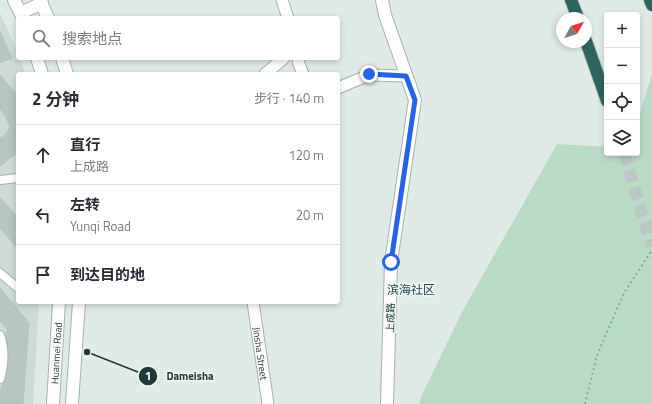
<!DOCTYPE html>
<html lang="zh">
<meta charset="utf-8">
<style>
body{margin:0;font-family:"Titillium Web","Noto Sans SC",sans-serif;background:#f7f7f7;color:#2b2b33}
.controls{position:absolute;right:12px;top:12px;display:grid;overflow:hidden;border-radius:4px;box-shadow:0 2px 6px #0003}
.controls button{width:36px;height:36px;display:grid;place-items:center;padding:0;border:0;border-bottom:1px solid #e1e1e2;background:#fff;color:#2b2b33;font:20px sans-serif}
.compass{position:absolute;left:556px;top:12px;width:36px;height:36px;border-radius:50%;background:#fff;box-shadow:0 2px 6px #0003;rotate:51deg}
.stop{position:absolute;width:12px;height:12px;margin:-9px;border:3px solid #2563eb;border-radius:50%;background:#fff}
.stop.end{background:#2563eb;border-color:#fff;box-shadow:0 1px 4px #0008}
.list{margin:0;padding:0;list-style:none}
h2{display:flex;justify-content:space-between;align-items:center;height:52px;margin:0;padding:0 16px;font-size:17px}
h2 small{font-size:13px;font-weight:400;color:#7c7c81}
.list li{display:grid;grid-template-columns:26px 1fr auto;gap:12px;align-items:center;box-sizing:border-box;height:60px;padding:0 16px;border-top:1px solid #e1e1e2}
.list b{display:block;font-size:15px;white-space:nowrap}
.list p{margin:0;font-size:13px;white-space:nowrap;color:#7c7c81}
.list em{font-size:13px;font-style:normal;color:#7c7c81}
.icon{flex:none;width:22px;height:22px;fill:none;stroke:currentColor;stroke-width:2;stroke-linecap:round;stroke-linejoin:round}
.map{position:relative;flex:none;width:652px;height:404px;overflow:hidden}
.search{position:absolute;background:#fff;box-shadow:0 2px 6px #0003;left:16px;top:16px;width:324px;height:44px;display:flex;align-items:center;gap:10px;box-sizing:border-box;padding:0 14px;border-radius:4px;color:#7c7c81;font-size:15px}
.panel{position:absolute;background:#fff;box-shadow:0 2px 6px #0003;left:16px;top:72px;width:324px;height:232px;border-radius:4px}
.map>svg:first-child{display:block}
</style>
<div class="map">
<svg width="652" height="404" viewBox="0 0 652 404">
<rect width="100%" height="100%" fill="#e0eae7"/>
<!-- built -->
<path fill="#cedad6" d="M0,13L18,53V58H20L25,74H18V302H39L33,404H0Z"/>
<!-- green -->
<path fill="#b9dbc6" d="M652,74V404H419L421,397L462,312L557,144L607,147V153H637V123Z"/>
<!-- building -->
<g fill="#b5c5c0" stroke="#b3c4be">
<path d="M0,32L12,58L0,63Z"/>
<path d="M0,75L18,96V152L0,166V138L3,137L10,128L5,115L0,109Z"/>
<path d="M0,198L18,217V249L0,228Z"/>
<path d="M0,288L29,323L23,404H0V394L2,384L5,381L7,375L9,357L6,336L7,329L0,321Z"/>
</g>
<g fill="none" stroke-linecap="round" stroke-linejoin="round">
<!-- motorway-tunnel -->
<path stroke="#bac7c4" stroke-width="12" stroke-dasharray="12 6" stroke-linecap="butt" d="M624,153L652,246"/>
<defs>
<g id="pedestrian">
<path d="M0,180L18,178"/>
<path d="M0,273L18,288"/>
<path d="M0,335C5,349 4,365 0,379"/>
</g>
<g id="minor">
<path d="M282,0L288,18"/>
<path d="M298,58L299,64L303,74"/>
<path d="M265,74L284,58"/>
<path d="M338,88L369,75L406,76"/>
<path id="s1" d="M253,302L268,404"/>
</g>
<path id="tertiary" d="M382,0L385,15L415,100L391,262L387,404"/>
<g id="secondary">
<path d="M14,0L23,18"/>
<path d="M40,0L48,18"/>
<path d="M21,13L42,3"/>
<path d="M37,58L42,74"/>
<path d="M62,58L67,74"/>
<path id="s2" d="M53,404L59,302"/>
<path d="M72,404L79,302"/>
</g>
<g id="motorway">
<path d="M571,0L578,18"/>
<path d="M650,0L652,5"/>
<path d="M586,41L607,101"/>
</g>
</defs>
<!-- pedestrian casing -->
<use href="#pedestrian" stroke="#a3b2ae" stroke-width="10"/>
<!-- minor casing -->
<use href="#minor" stroke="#a3b2ae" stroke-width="13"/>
<!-- tertiary casing -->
<use href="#tertiary" stroke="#a3b2ae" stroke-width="14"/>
<!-- secondary casing -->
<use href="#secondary" stroke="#9fb6b0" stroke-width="14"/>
<!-- motorway casing -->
<use href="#motorway" stroke="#bcc4c3" stroke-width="14"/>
<!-- path -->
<path stroke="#81ada4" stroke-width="2" stroke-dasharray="2 3" stroke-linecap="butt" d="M585,404L597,355L624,293L652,250"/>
<!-- pedestrian -->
<use href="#pedestrian" stroke="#fff" stroke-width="8"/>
<!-- minor -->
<use href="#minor" stroke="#fff" stroke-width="11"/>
<!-- tertiary -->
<use href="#tertiary" stroke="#fff" stroke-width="12"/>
<!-- secondary -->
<use href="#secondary" stroke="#fff" stroke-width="12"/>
<!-- motorway -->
<use href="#motorway" stroke="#2e655f" stroke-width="12"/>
</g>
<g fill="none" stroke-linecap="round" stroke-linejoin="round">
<!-- route -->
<path stroke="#2563eb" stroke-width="5" d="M369,74L406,76L415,100L391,262"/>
</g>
<g text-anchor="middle" stroke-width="3.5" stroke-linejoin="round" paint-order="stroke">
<!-- street labels -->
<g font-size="10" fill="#213a36" stroke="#f0f7f4">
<text transform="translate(390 318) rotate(-89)" y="4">上成路</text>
<text dy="4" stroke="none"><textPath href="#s2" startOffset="51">Huanmei Road</textPath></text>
<text dy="4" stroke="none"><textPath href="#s1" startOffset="52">Jinsha Street</textPath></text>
</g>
<!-- quarter labels -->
<g font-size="12" fill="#1e4b45" stroke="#f0f7f4">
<text x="411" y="294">滨海社区</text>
</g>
</g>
<!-- callouts -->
<path fill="none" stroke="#213a36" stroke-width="1.5" d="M87 352L148 376"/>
<g fill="#213a36" stroke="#f0f7f4" stroke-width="1.5">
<circle cx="87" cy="352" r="4"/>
<circle cx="148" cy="376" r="10"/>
</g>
<g font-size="12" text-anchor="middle" font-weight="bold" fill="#fff">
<text x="148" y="380">1</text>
</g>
<g font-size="11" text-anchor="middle" font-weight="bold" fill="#213a36" stroke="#f0f7f4" stroke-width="3.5" stroke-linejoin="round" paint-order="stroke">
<text x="190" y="380">Dameisha</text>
</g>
</svg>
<div class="controls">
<button>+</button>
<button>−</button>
<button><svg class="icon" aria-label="locate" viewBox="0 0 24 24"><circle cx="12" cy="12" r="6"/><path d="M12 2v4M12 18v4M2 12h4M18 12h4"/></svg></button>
<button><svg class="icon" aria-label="layers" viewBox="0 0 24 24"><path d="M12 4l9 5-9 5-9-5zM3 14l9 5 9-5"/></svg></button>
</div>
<svg class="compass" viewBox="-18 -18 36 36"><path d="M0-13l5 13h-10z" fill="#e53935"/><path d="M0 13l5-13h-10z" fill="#7c7c81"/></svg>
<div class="stop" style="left:391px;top:262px"></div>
<div class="stop end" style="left:369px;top:74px"></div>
<div class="search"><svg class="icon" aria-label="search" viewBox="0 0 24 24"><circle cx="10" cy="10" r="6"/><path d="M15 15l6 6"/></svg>搜索地点</div>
<section class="panel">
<h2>2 分钟<small>步行 · 140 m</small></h2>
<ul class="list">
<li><svg class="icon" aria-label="ahead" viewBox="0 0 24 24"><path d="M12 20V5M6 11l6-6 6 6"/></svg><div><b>直行</b><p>上成路</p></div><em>120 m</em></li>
<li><svg class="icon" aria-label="left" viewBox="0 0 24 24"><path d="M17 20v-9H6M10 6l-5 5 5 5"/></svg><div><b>左转</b><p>Yunqi Road</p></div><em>20 m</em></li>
<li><svg class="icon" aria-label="arrive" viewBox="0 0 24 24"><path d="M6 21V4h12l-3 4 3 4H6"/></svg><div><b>到达目的地</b></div></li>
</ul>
</section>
</div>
